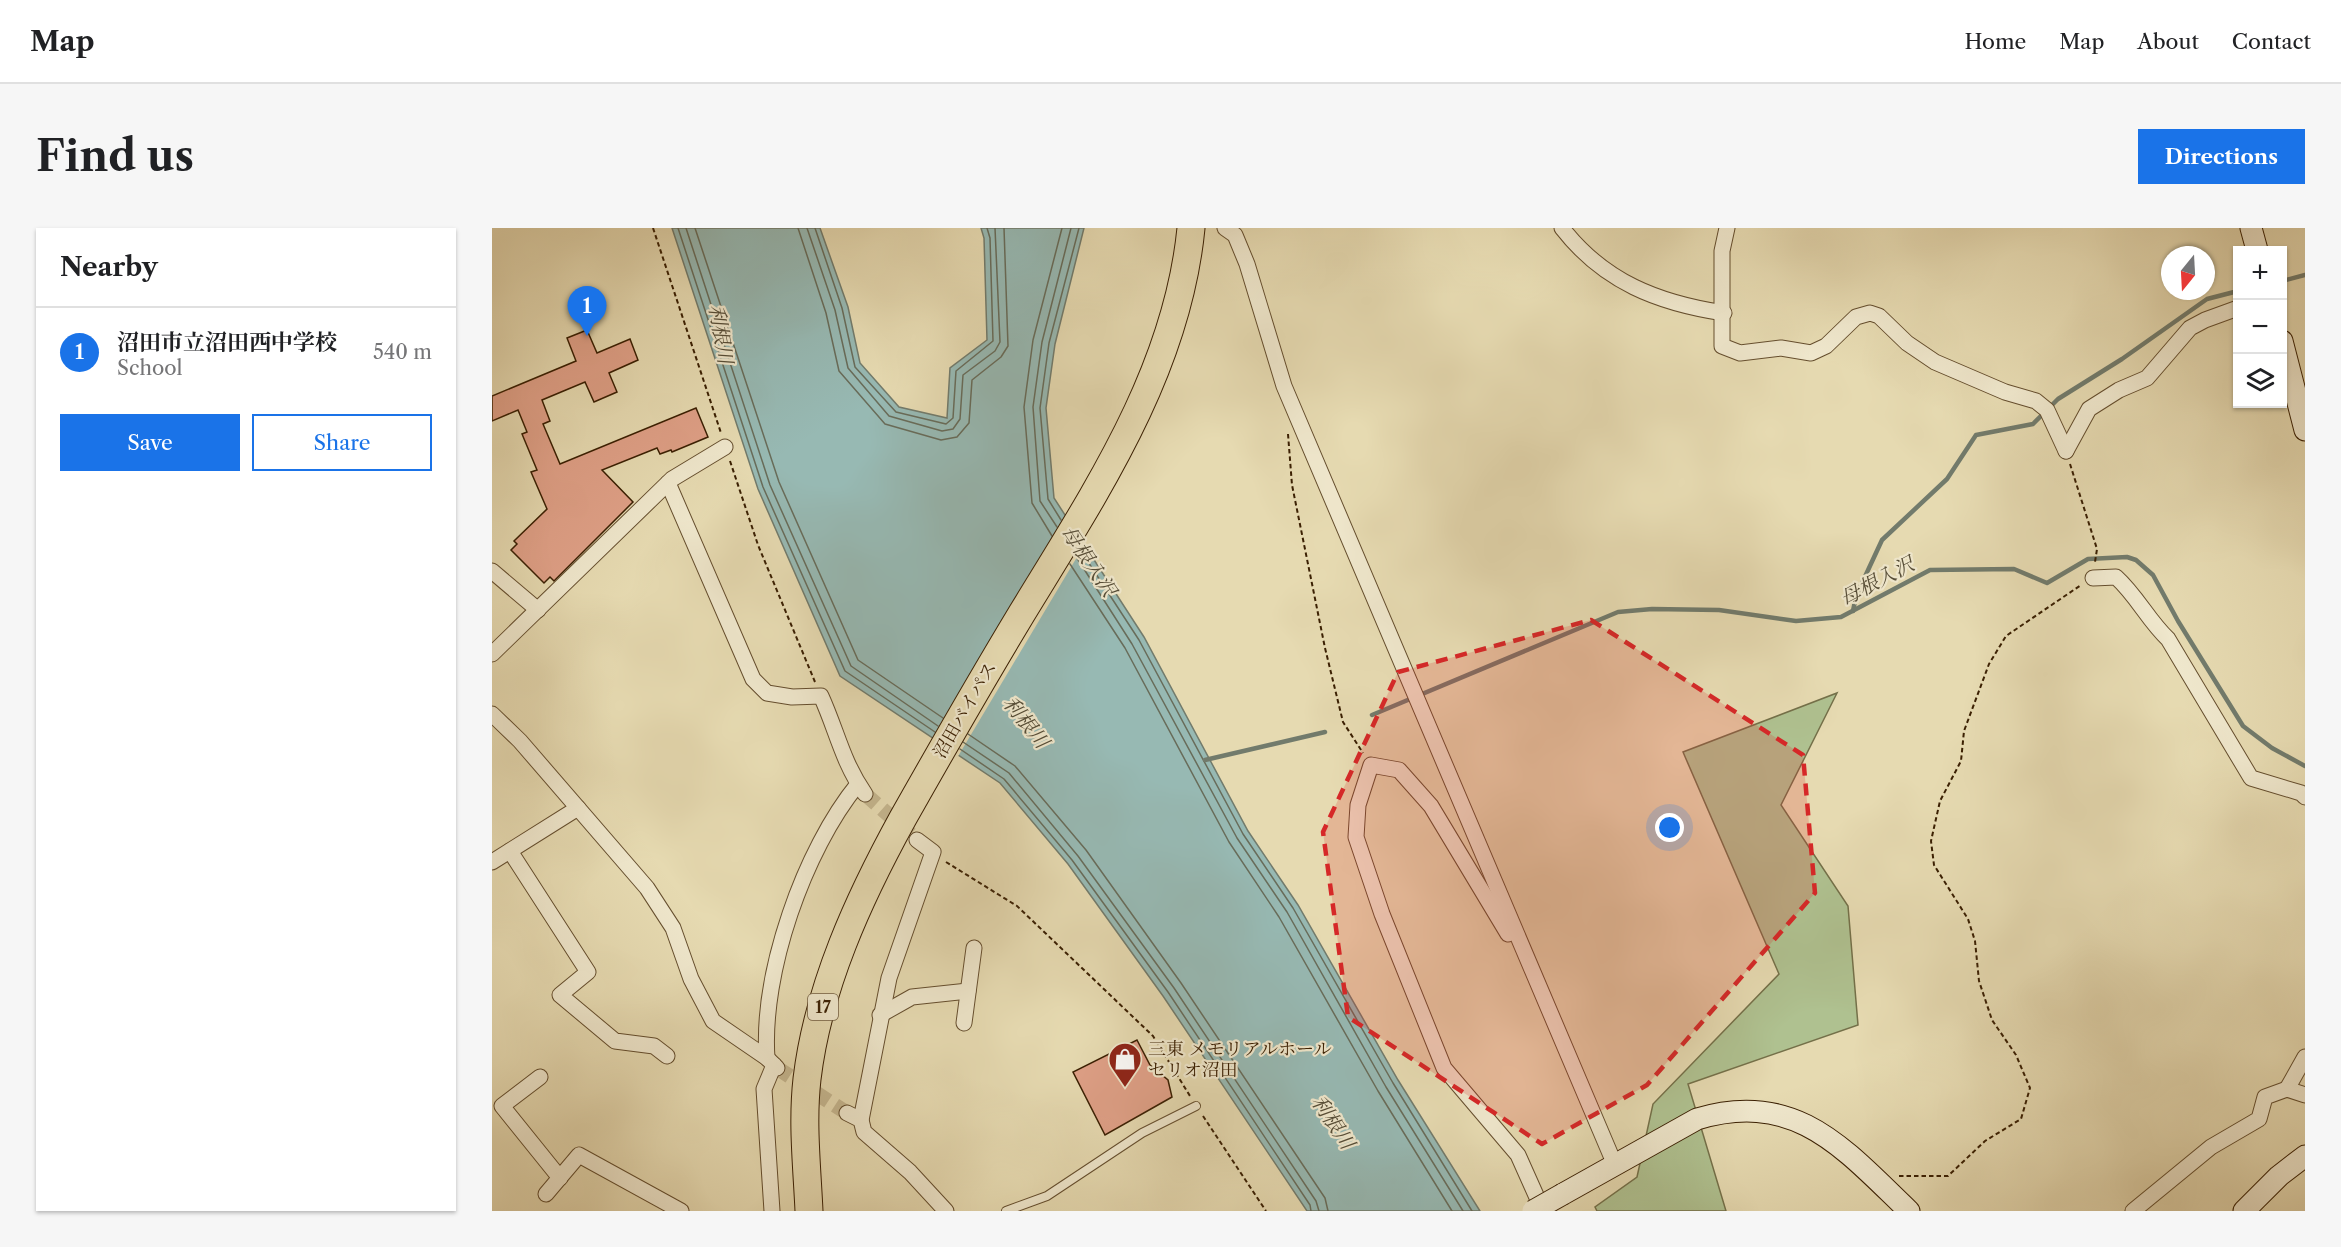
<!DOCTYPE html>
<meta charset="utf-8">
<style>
body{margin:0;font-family:"Libre Caslon Text","Noto Serif JP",serif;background:#f6f6f6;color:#202124}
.controls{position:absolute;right:18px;top:18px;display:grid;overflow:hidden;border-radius:0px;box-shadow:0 2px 4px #0004}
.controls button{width:54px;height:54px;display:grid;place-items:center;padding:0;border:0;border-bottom:2px solid #e0e0e0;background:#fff;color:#202124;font:30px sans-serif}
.compass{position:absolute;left:1669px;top:18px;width:54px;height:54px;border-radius:50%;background:#fff;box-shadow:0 2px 4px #0004;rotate:198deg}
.you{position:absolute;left:1178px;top:600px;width:21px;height:21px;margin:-15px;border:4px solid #fff;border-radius:50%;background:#1a73e8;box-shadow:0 0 0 9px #1a73e833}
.badge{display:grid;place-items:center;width:39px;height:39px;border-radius:50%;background:#1a73e8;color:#fff;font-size:20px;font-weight:700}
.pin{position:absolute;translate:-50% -50px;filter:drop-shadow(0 2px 3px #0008)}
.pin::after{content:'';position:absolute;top:32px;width:21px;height:18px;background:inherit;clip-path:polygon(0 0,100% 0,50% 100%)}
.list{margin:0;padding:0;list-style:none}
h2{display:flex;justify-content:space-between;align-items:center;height:78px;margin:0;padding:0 24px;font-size:26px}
h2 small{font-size:20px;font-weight:400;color:#757577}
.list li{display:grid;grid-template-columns:39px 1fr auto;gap:18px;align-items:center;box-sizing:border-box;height:90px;padding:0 24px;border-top:2px solid #e0e0e0}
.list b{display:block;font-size:22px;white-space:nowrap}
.list p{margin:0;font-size:20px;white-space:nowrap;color:#757577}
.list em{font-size:20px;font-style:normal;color:#757577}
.actions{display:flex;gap:12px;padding:18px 24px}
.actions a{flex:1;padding:14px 0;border:2px solid #1a73e8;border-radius:0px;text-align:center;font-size:21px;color:#1a73e8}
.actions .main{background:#1a73e8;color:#fff}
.icon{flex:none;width:33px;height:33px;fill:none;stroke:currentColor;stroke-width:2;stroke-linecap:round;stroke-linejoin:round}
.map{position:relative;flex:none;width:1813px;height:983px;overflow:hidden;border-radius:0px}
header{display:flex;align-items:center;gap:36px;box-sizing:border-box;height:84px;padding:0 30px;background:#fff;border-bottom:2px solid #e0e0e0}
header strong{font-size:28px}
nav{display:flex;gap:33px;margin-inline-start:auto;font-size:21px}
.intro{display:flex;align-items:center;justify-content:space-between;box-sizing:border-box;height:144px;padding:0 36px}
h1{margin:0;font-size:42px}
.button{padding:15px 27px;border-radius:0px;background:#1a73e8;color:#fff;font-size:21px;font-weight:700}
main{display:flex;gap:36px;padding:0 36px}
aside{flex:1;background:#fff;border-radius:0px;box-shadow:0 2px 4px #0004}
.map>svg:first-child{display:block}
</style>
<header>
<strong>Map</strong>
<nav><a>Home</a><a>Map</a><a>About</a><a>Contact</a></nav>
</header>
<div class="intro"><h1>Find us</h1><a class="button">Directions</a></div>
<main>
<aside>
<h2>Nearby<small></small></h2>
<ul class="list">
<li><span class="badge">1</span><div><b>沼田市立沼田西中学校</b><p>School</p></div><em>540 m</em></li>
</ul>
<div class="actions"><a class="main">Save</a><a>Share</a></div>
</aside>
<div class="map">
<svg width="1813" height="983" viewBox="0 0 1813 983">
<rect width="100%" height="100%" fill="#e6dab1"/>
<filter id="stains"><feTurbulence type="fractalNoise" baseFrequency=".00333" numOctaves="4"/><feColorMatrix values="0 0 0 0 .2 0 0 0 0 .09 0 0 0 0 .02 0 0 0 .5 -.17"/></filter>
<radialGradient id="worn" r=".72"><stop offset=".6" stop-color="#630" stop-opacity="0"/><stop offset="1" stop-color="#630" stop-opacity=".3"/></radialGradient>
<!-- green -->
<path fill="#afc190" stroke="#747049" stroke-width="1.5" d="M1345,465L1289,577L1356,678L1366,797L1196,856L1234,983H1105L1103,979L1145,949L1161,876L1287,746L1191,524Z"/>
<!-- water -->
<path fill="#97b9b3" stroke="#727b6c" stroke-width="1.5" d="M180,0H328L356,79L368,135L407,179L455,190L458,140L495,112L492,10L489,0H592L563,116L554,180L562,270L652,409L756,603L806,677L906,852L988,983H815L671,768L576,636L508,555L348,448L266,261Z"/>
<!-- pier -->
<path fill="#e6dab1" d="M578,289L594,314L465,530L443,515Z"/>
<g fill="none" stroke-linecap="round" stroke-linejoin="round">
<!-- shore -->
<g stroke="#686c5a" stroke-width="1.5">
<path d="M186,0L271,259L353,443L443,504"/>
<path d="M194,0L278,257L359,438L446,498"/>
<path d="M203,0L287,254L366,432L451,490"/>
<path d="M306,0L334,85L347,143L393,196L449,212L465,209L477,195L480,152L509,129L516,118L512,0"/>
<path d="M315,0L343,82L356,140L397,188L450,203L461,201L468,191L471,147L503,123L508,114L503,0"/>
<path d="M323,0L350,80L363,139L404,184L454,196L461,190L464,143L501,113L498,10L495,0"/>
<path d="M569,292L556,271L548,180L557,115L587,0"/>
<path d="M565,299L548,273L541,179L550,114L579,0"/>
<path d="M560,308L540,275L532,179L541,112L570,0"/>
<path d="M587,320L647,412L751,606L801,680L901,855L980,983"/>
<path d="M583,327L640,416L745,610L795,684L894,859L971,983"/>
<path d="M578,336L633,420L737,614L787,689L886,863L960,983"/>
<path d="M476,506L523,538L594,622L689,755L833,970L836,983"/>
<path d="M471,514L517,545L586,628L682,760L824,973L827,983"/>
<path d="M468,521L512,551L580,632L676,764L818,977L819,983"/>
</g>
<!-- stream -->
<g stroke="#727b6c" stroke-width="4.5">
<path d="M1790,53L1813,47"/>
<path d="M1361,383L1364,368L1390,312L1455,251L1484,207L1541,196L1566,171L1630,131L1715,71L1746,63"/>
<path d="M880,487L1126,384L1160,381L1227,382L1304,393L1349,389L1438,342L1522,341L1555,355L1596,331L1635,329L1644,332L1661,347L1686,393L1751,498L1780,520L1813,538"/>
<path d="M713,532L833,504"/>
</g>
</g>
<!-- building -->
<g fill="#dfa087" stroke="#3a1f02" stroke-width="1.5">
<path d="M95,102L105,125L138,111L146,132L117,145L125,164L102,174L93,154L50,172L58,193L51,196L68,236L204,180L216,209L180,224L179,222L168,226L165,220L110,242L141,274L62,353L58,349L52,355L19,322L25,316L22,313L55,281L39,244L45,242L30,206L35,204L26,182L0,193V168L84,133L75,110Z"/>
<path d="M645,812L658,837L676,852L680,869L613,907L581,844Z"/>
</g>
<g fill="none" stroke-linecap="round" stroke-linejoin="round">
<!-- street-tunnel -->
<g stroke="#c4b58e" stroke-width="15" stroke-dasharray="15 8" stroke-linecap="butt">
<path d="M373,566L425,612"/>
<path d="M285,840L355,885"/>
</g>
<defs>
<path id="lane" d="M514,983L555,968L650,905L704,878"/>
<g id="street">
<path d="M733,0L743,7L755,36L792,158L1123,937"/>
<path d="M1070,0C1112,54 1166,75 1232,85"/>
<path d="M1235,0L1230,23V118L1248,125L1289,120L1319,125L1334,118L1364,89L1378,85L1387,88L1415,115L1443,134L1513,164L1544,173L1555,182L1574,223"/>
<path d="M1574,223L1597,181L1627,162L1655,150L1698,100L1713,92L1746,80"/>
<path d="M176,255L261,451L275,465L300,469L329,468C345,503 350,533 373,566"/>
<path d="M0,343L46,382"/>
<path d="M1601,350L1624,349C1645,368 1656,392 1676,411L1759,550L1809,565L1813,569"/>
<path d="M0,426L180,251L233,219"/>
<path d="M0,486L28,513L155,660L181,700L199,751L221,793L275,830L285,840"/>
<path d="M18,623L96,744L68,767L123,813L162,818L175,828"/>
<path d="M0,634L86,580"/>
<path d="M1016,706L939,578L907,542L879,537L866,577L864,609L890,686L952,840L1026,927L1051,983"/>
<path d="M388,787L420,769L476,763"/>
<path d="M472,795L482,720"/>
<path d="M275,830C269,745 312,622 366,556"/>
<path d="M48,849L10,878L68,950"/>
<path d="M1795,861L1813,829"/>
<path d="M355,885L369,892L372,904L418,944L454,983"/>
<path d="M369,892L397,750L441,624L425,612"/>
<path d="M54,966L87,927L189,983"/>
<path d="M280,983L272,861L282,837"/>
<path d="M1641,983L1719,919L1767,891L1773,869L1795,861L1813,867"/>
</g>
<g id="secondary">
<path d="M1759,0L1765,22"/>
<path d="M1790,113L1813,202"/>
<path d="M1071,966L1205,891C1304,861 1352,921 1417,983"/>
<path d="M1752,983L1787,948L1813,928"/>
</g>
<path id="highway" d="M317,983C315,939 310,895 315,851C326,759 367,670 411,590C450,521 489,453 530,385C603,265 685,144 699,0"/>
</defs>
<!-- lane casing -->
<use href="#lane" stroke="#654e2e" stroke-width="10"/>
<!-- street casing -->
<use href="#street" stroke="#654e2e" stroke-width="17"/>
<!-- secondary casing -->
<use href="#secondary" stroke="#3a1f02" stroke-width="23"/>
<!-- highway casing -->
<use href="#highway" stroke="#3a1f02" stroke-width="29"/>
<!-- path -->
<g stroke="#3a1f02" stroke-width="2" stroke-dasharray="4.5 3" stroke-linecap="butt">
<path d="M161,0L229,205"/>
<path d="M796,206L800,257L833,420L851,494L871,525"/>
<path d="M238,233L266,317L323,454"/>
<path d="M1578,236L1605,321L1603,334"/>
<path d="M454,634L525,678L661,808L698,868"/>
<path d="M711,888L774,983"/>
<path d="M1407,948H1456L1493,913L1529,891L1538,860L1524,827L1500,792L1487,753L1483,713L1476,691L1442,637L1439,613L1448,573L1469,533L1472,503L1497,436L1514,408L1589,357"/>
</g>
<!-- lane -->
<use href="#lane" stroke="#efe7cc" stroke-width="8"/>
<!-- street -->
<use href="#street" stroke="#efe7cc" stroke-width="15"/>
<!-- secondary -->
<use href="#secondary" stroke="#efe7cc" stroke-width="21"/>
<!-- highway -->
<use href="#highway" stroke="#e6dab1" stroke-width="27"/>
<defs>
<path id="secondary-bridge" d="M1041,983L1071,966"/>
</defs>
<!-- secondary-bridge casing -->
<use href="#secondary-bridge" stroke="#3a1f02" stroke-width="23" stroke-linecap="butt"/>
<!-- secondary-bridge -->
<use href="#secondary-bridge" stroke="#efe7cc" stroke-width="21"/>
</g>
<!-- marked area -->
<path fill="#d62828" fill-opacity="0.2" stroke="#d62828" stroke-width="4.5" stroke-dasharray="12 8" stroke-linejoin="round" d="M1099,392L1311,527L1323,665L1155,857L1050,916L856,789L831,604L906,444Z"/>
<!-- icons -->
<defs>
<symbol id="shop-pin" viewBox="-11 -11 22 30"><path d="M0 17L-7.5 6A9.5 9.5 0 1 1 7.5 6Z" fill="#8f2418" stroke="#efe7cc"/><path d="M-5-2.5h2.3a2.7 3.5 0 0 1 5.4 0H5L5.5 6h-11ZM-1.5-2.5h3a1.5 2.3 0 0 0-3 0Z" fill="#fff"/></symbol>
</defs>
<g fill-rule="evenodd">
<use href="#shop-pin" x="614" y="812" width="38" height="52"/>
</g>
<g text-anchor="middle" stroke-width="4.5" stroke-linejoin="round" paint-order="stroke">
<!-- shield labels -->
<rect fill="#efe7cc" stroke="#705b3f" stroke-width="1.5" x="316" y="766" width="30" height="26" rx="4.5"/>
<g font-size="16" font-weight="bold" fill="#3a1f02">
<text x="331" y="785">17</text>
</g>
<!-- street labels -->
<g font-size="18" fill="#3a1f02" stroke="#efe7cc">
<text transform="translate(473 482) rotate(-60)" y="6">沼田バイパス</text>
</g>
<!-- poi labels -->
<g font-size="18" fill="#3a1f02" stroke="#efe7cc" text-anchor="start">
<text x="656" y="827">三東 メモリアルホール<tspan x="656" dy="21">セリオ沼田</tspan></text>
</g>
<!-- water labels -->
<g font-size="20" font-style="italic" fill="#564d37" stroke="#efe7cc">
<text transform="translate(229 106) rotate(80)" y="7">利根川</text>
<text transform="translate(597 333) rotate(56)" y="7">母根入沢</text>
<text transform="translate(1385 353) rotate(-28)" y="7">母根入沢</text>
<text transform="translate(534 494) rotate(51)" y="7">利根川</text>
<text transform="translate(841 894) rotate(56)" y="7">利根川</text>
</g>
</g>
<rect width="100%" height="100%" filter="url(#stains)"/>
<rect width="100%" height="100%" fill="url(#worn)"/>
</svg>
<div class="controls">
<button>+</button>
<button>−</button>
<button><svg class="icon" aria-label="layers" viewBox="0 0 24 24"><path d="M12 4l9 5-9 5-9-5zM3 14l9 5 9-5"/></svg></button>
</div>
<svg class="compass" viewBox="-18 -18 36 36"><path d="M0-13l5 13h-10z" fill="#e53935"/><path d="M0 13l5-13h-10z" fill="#757577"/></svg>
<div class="you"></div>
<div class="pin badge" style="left:95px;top:108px">1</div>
</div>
</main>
